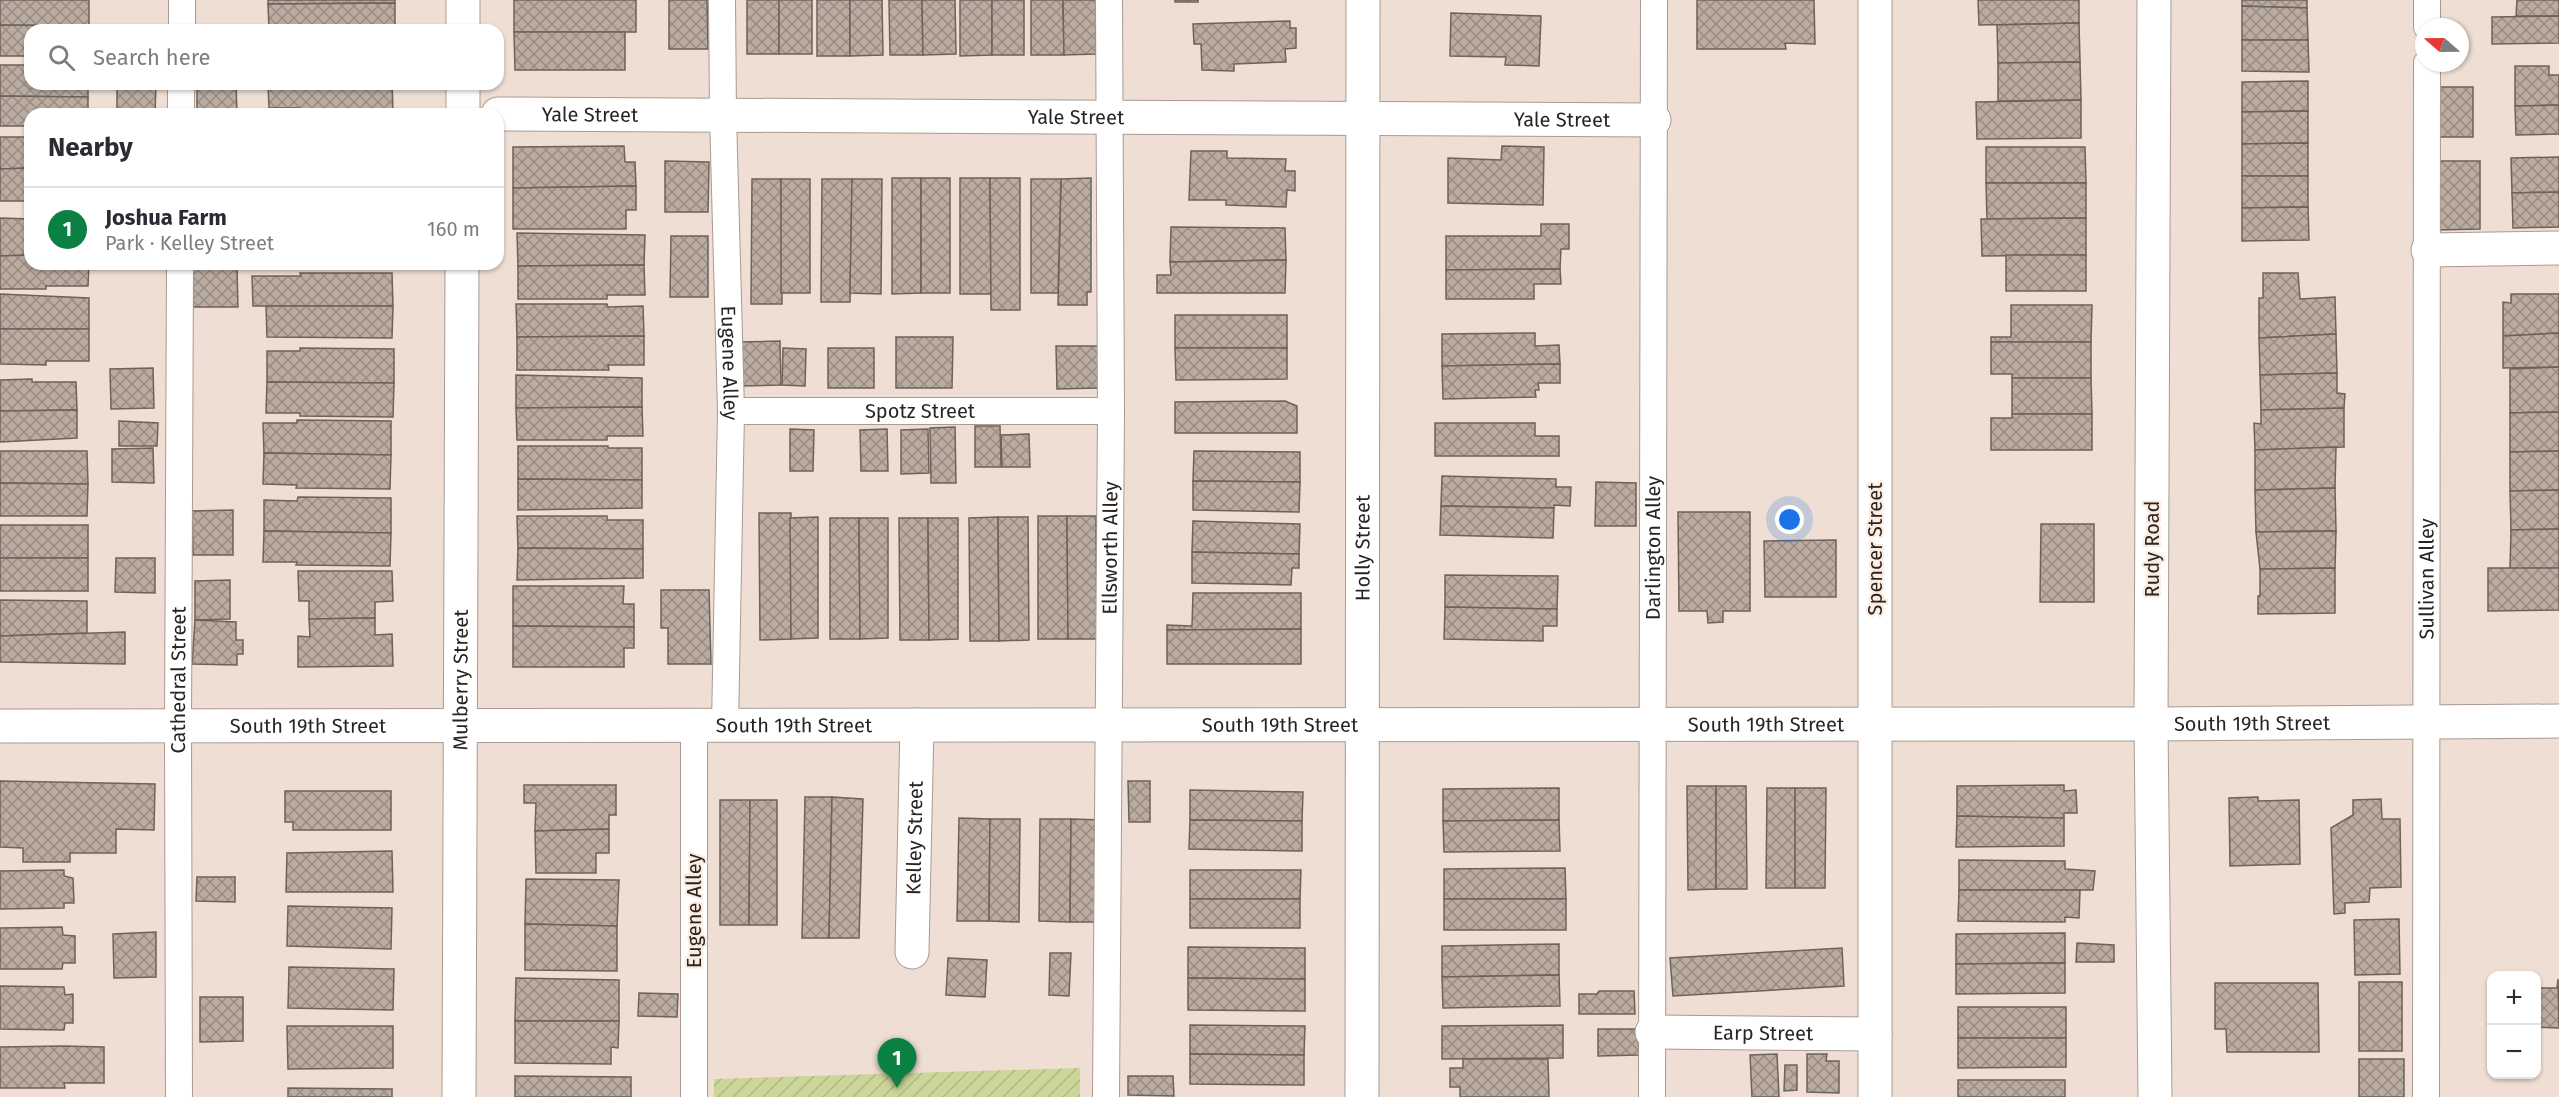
<!DOCTYPE html>
<meta charset="utf-8">
<style>
body{margin:0;font-family:"Fira Sans",sans-serif;background:#f7f7f7;color:#2b2b33}
.controls{position:absolute;right:18px;bottom:18px;display:grid;overflow:hidden;border-radius:12px;box-shadow:0 2px 4px #0004}
.controls button{width:54px;height:54px;display:grid;place-items:center;padding:0;border:0;border-bottom:2px solid #e1e1e2;background:#fff;color:#2b2b33;font:30px sans-serif}
.compass{position:absolute;left:2415px;top:18px;width:54px;height:54px;border-radius:50%;background:#fff;box-shadow:0 2px 4px #0004;rotate:290deg}
.you{position:absolute;left:1790px;top:520px;width:21px;height:21px;margin:-15px;border:4px solid #fff;border-radius:50%;background:#1a73e8;box-shadow:0 0 0 9px #1a73e833}
.badge{display:grid;place-items:center;width:39px;height:39px;border-radius:50%;background:#0b8043;color:#fff;font-size:20px;font-weight:700}
.pin{position:absolute;translate:-50% -50px;filter:drop-shadow(0 2px 3px #0008)}
.pin::after{content:'';position:absolute;top:32px;width:21px;height:18px;background:inherit;clip-path:polygon(0 0,100% 0,50% 100%)}
.list{margin:0;padding:0;list-style:none}
h2{display:flex;justify-content:space-between;align-items:center;height:78px;margin:0;padding:0 24px;font-size:26px}
h2 small{font-size:20px;font-weight:400;color:#7c7c81}
.list li{display:grid;grid-template-columns:39px 1fr auto;gap:18px;align-items:center;box-sizing:border-box;height:84px;padding:0 24px;border-top:2px solid #e1e1e2}
.list b{display:block;font-size:22px;white-space:nowrap}
.list p{margin:0;font-size:20px;white-space:nowrap;color:#7c7c81}
.list em{font-size:20px;font-style:normal;color:#7c7c81}
.icon{flex:none;width:33px;height:33px;fill:none;stroke:currentColor;stroke-width:2;stroke-linecap:round;stroke-linejoin:round}
.map{position:relative;flex:none;width:2559px;height:1097px;overflow:hidden}
.search{position:absolute;background:#fff;box-shadow:0 2px 4px #0004;left:24px;top:24px;width:480px;height:66px;display:flex;align-items:center;gap:15px;box-sizing:border-box;padding:0 21px;border-radius:18px;color:#7c7c81;font-size:22px}
.panel{position:absolute;background:#fff;box-shadow:0 2px 4px #0004;left:24px;top:108px;width:480px;height:162px;border-radius:18px}
.map>svg:first-child{display:block}
</style>
<div class="map">
<svg width="2559" height="1097" viewBox="0 0 2559 1097">
<defs>
<pattern id="garden-furrows" width="10" height="10" patternUnits="userSpaceOnUse" patternTransform="scale(1.5)"><rect width="10" height="10" fill="#ccd698"/><path d="M-1 1l2-2M0 10L10 0M9 11l2-2" fill="none" stroke="#afb883"/></pattern>
<pattern id="building-cross-hatch" width="8" height="8" patternUnits="userSpaceOnUse" patternTransform="scale(1.5)"><rect width="8" height="8" fill="#bbaca1"/><path d="M0 0l8 8M0 8l8-8" fill="none" stroke="#988c83"/></pattern>
</defs>
<rect width="100%" height="100%" fill="#eeded3"/>
<!-- garden -->
<path fill="url(#garden-furrows)" d="M1080,1068V1097H714V1079Z"/>
<!-- building -->
<g fill="url(#building-cross-hatch)" stroke="#6f6258" stroke-width="1.5">
<path d="M0,0H89V26L0,25Z"/>
<path d="M268,0H395V3L268,4Z"/>
<rect x="514" y="0" width="122" height="32"/>
<path d="M669,0H707L708,49H669Z"/>
<rect x="747" y="0" width="32" height="54"/>
<rect x="779" y="0" width="33" height="54"/>
<rect x="817" y="0" width="33" height="56"/>
<path d="M850,0H882L883,55L850,56Z"/>
<path d="M889,0H922L923,55H890Z"/>
<path d="M922,0H955L956,54L923,55Z"/>
<path d="M960,0H992V55L960,56Z"/>
<rect x="992" y="0" width="32" height="55"/>
<path d="M1031,0H1063L1064,55H1031Z"/>
<path d="M1063,0H1096V54L1064,55Z"/>
<rect x="1175" y="0" width="23" height="2"/>
<path d="M1697,0H1814L1815,44L1785,43L1786,49H1697Z"/>
<path d="M1978,0H2079V23L1979,25Z"/>
<path d="M2242,0H2307V8L2242,6Z"/>
<path d="M2517,0H2559V16H2516Z"/>
<path d="M395,3V30H269L268,4Z"/>
<path d="M2242,6L2307,8L2308,40H2242Z"/>
<path d="M1451,13L1541,16L1539,66L1505,65L1506,57L1450,56Z"/>
<path d="M2559,16V43L2492,44V17Z"/>
<path d="M1290,21V28H1296V48L1285,49L1286,62L1234,64V71L1202,70L1201,44H1194L1193,24Z"/>
<path d="M2079,23L2080,62L1998,63L1997,25Z"/>
<path d="M0,25L89,26V30H30V56H0Z"/>
<path d="M514,32H625V70H515Z"/>
<path d="M2242,40H2308L2309,72L2242,71Z"/>
<path d="M2080,62L2081,100L1998,101V63Z"/>
<path d="M0,65H30V84H88V97L0,96Z"/>
<path d="M2515,66H2549V75H2559V105L2515,106Z"/>
<path d="M2308,81V111L2242,112V82Z"/>
<path d="M117,84H156L155,114H117Z"/>
<path d="M197,84H236L237,114H197Z"/>
<path d="M268,84H392L393,110L301,111L300,108H269Z"/>
<path d="M2437,87H2473V137H2438Z"/>
<path d="M0,96L88,97V114H30V126H0Z"/>
<path d="M2081,100V138L1977,139L1976,102Z"/>
<path d="M2559,105V134L2516,135L2515,106Z"/>
<path d="M2308,111V143L2242,144V112Z"/>
<path d="M0,137H30V168L0,169Z"/>
<path d="M2308,143V176H2242V144Z"/>
<path d="M624,146L625,162H635L636,186L513,188V147Z"/>
<path d="M1502,146L1544,147L1543,205L1448,203V158L1501,160Z"/>
<path d="M1986,147H2085L2086,183H1986Z"/>
<path d="M1191,151H1227V158L1286,159L1285,171H1295V191L1287,190L1286,207L1226,205V200H1189Z"/>
<path d="M2559,157V192L2512,193L2511,158Z"/>
<path d="M665,161L709,162L708,212H665Z"/>
<path d="M2436,161H2480V229L2437,230Z"/>
<path d="M30,168V201H0V169Z"/>
<path d="M2242,176H2308V207L2242,208Z"/>
<path d="M892,178H921V293L892,294Z"/>
<rect x="921" y="178" width="29" height="115"/>
<path d="M960,178H990L991,294H960Z"/>
<path d="M990,178H1020V310H991Z"/>
<path d="M1091,178V292H1087V305H1058L1061,179Z"/>
<path d="M752,179H781L782,304H751Z"/>
<rect x="781" y="179" width="29" height="114"/>
<path d="M822,179H852L850,302H821Z"/>
<path d="M852,179H882L881,294L850,293Z"/>
<path d="M1031,179H1061L1058,293H1031Z"/>
<path d="M1986,183H2086V218L1987,219Z"/>
<path d="M636,186V210H626V229H513V188Z"/>
<path d="M2559,192V227L2513,228L2512,193Z"/>
<path d="M2308,207L2309,240L2242,241V208Z"/>
<path d="M0,218L30,219V255L0,256Z"/>
<path d="M2086,218V255L1982,256L1981,219Z"/>
<path d="M1541,224H1569V249H1561L1560,269L1446,270V236H1541Z"/>
<path d="M1171,227L1285,228L1286,260L1170,262Z"/>
<path d="M517,233L645,235L644,265L518,266Z"/>
<path d="M671,236H708V297H670Z"/>
<path d="M30,255V264H89L88,286H46V289H0V256Z"/>
<rect x="2006" y="255" width="80" height="36"/>
<path d="M1286,260L1285,293H1157V275H1171L1170,262Z"/>
<path d="M644,265L645,295H607V299H518V266Z"/>
<path d="M193,268H237L238,307H193Z"/>
<path d="M1560,269L1561,284H1534V299H1446V270Z"/>
<path d="M300,273H392L393,306H253L252,276H301Z"/>
<path d="M2263,273H2298L2300,299L2335,297L2336,334L2259,338V298H2263Z"/>
<path d="M0,294L89,298V329H0Z"/>
<path d="M2511,294H2559V333L2503,336V302L2511,303Z"/>
<path d="M516,304H607L608,307L643,306L644,336L517,337Z"/>
<path d="M2011,305H2092L2091,342H1991V337H2011Z"/>
<path d="M266,306H393L392,338L267,337Z"/>
<rect x="1175" y="315" width="112" height="33"/>
<path d="M0,329H89V361H46V365L0,364Z"/>
<path d="M1535,333V346L1559,345L1560,364L1442,366V334Z"/>
<path d="M2559,333V367L2503,368V336Z"/>
<path d="M2336,334L2337,373L2260,375L2259,338Z"/>
<path d="M644,336V365H608L609,370H517V337Z"/>
<path d="M896,337H953L952,388H896Z"/>
<path d="M780,341L781,385L739,386V342Z"/>
<path d="M1991,342H2091V378H2012V374H1991Z"/>
<path d="M1056,346H1098V388L1057,389Z"/>
<path d="M300,348L394,349V383L267,382V351H300Z"/>
<path d="M783,348L806,349L805,386L782,385Z"/>
<rect x="828" y="348" width="46" height="40"/>
<path d="M1175,348H1287V379L1176,380Z"/>
<path d="M1560,364V383H1538L1539,390H1535L1536,397L1443,399L1442,366Z"/>
<path d="M2559,367V412L2510,413V369Z"/>
<path d="M153,368L154,408L111,409L110,369Z"/>
<path d="M2337,373V393L2345,394L2344,408L2261,410L2260,375Z"/>
<path d="M516,375L642,378V407L516,408Z"/>
<path d="M2012,378H2091L2092,414H2012Z"/>
<path d="M32,379V382H76L77,410L0,411V380Z"/>
<path d="M267,382L394,383L393,417L300,416V413H266Z"/>
<path d="M1285,401L1297,406V433H1175V402Z"/>
<path d="M642,407L643,436H607V440H517L516,408Z"/>
<path d="M2344,408V447L2255,450L2254,423L2261,424V410Z"/>
<path d="M77,410V438L0,442V411Z"/>
<path d="M2559,412V451L2510,452V413Z"/>
<path d="M2012,414H2092V450H1991V418H2012Z"/>
<path d="M297,420L391,421V455L264,453L263,423H297Z"/>
<path d="M119,421L158,423L157,446H119Z"/>
<path d="M1435,423H1535V436H1559V456H1435Z"/>
<path d="M975,426H1000L1001,467H975Z"/>
<path d="M955,427L956,483H931L930,428Z"/>
<path d="M790,429L814,430L813,471H790Z"/>
<path d="M887,429L888,471H861L860,430Z"/>
<path d="M928,429L929,473L901,474V430Z"/>
<path d="M1029,434L1030,467H1002L1001,435Z"/>
<path d="M518,446H608V448H642V480L518,479Z"/>
<path d="M2336,447L2335,488L2255,490V450Z"/>
<path d="M153,448L154,483L112,482V449Z"/>
<path d="M0,451H87L88,484L0,483Z"/>
<path d="M1194,451L1300,452V482L1193,481Z"/>
<path d="M2559,451V490L2510,491V452Z"/>
<path d="M264,453L391,455L390,489L296,488L297,485L263,484Z"/>
<path d="M1442,476L1556,479V487H1571L1570,506L1554,505V508L1441,506Z"/>
<path d="M518,479L642,480V508L518,510Z"/>
<path d="M1193,481L1300,482L1299,512L1193,510Z"/>
<path d="M1596,482L1636,483V526H1595Z"/>
<path d="M0,483L88,484L87,516H0Z"/>
<path d="M2335,488L2336,531L2256,532L2255,490Z"/>
<path d="M2559,490V529L2511,530L2510,491Z"/>
<path d="M298,497L391,498V533L264,531V500L297,501Z"/>
<path d="M1441,506L1554,508L1553,538L1440,535Z"/>
<path d="M233,510V555H193L192,511Z"/>
<path d="M1678,512H1750V611H1723V622L1708,623L1707,611H1679Z"/>
<path d="M759,513H791V639L760,640Z"/>
<path d="M517,516H607V520H643V549L518,548Z"/>
<path d="M1038,516H1067L1068,639H1038Z"/>
<path d="M1067,516H1096L1097,639H1068Z"/>
<path d="M818,517V638L791,639L790,518Z"/>
<path d="M998,517L999,641H970L969,518Z"/>
<path d="M998,517H1028L1029,640L999,641Z"/>
<path d="M830,518H859L860,639H830Z"/>
<path d="M859,518H888V638L860,639Z"/>
<path d="M899,518H928L929,640H900Z"/>
<path d="M928,518H958V639L929,640Z"/>
<path d="M1193,521L1300,524L1299,554L1192,552Z"/>
<path d="M2041,524H2094V602H2040Z"/>
<rect x="0" y="525" width="88" height="33"/>
<path d="M2559,529V568L2510,569L2511,530Z"/>
<path d="M264,531L391,533L390,566L296,565L297,562H263Z"/>
<path d="M2336,531L2335,568L2260,569L2256,532Z"/>
<path d="M1836,540V597H1765L1764,541Z"/>
<path d="M518,548L643,549V578L517,580Z"/>
<path d="M1192,552L1299,554V568H1292L1291,585L1192,583Z"/>
<rect x="0" y="558" width="88" height="33"/>
<path d="M116,558H155V593L115,592Z"/>
<path d="M2335,568V613L2258,614V596H2260V569Z"/>
<path d="M2488,568H2559V610L2488,611Z"/>
<path d="M298,571H392L393,601L375,602V618L309,619V601H299Z"/>
<path d="M1445,575L1558,576L1557,609L1445,607Z"/>
<path d="M230,580V619L195,620V581Z"/>
<path d="M513,586H624L623,604H634V627L513,626Z"/>
<path d="M661,590H709L711,664H668V628H661Z"/>
<path d="M1193,593H1301V629L1167,630V625L1192,626Z"/>
<path d="M0,600L87,601V633L0,636Z"/>
<path d="M1445,607L1557,609V626H1543V641L1444,639Z"/>
<path d="M375,618V635L392,634L393,666L298,667V636L310,637L309,619Z"/>
<path d="M195,620L236,622V640H243V654H237V665L192,664Z"/>
<path d="M513,626L634,627V648H624V667H513Z"/>
<path d="M1301,629V664H1167V630Z"/>
<path d="M125,632V664L0,662V636Z"/>
<path d="M0,781L155,784L154,830L116,829V853H70V862H23V848L0,847Z"/>
<path d="M1128,781H1150V822H1129Z"/>
<path d="M524,785H616V815H609V829L535,831L536,803H524Z"/>
<path d="M2064,785V791L2076,790L2077,813H2064V818L1957,816V786Z"/>
<path d="M1687,786H1716V889L1688,890Z"/>
<path d="M1716,786H1746L1747,889H1716Z"/>
<path d="M1559,788V820L1443,821V789Z"/>
<path d="M1767,788H1795V888H1766Z"/>
<path d="M1795,788H1826L1825,888H1795Z"/>
<path d="M1190,790L1303,792L1302,821L1190,820Z"/>
<path d="M285,791H391V830H293V822H285Z"/>
<path d="M805,797H832L829,938H802Z"/>
<path d="M832,797L863,799L859,938H829Z"/>
<path d="M2258,797V801L2299,800L2300,864L2230,866L2229,798Z"/>
<path d="M2381,799L2382,819H2400L2401,887L2370,888L2369,902L2345,903V913L2334,914L2331,828L2353,815V800Z"/>
<path d="M720,800H750L749,925H720Z"/>
<path d="M750,800H777V925H749Z"/>
<path d="M1957,816L2064,818V846L1956,847Z"/>
<path d="M959,818L990,819L989,921H957Z"/>
<path d="M990,819H1020L1019,922L989,921Z"/>
<path d="M1040,819H1071L1070,922L1039,921Z"/>
<path d="M1071,819L1103,820L1101,922H1070Z"/>
<path d="M1190,820L1302,821V851L1189,849Z"/>
<path d="M1559,820L1560,851L1444,852L1443,821Z"/>
<path d="M609,829V853H596V873H536L535,831Z"/>
<path d="M392,851L393,892H286L287,853Z"/>
<path d="M1959,860L2065,861V869L2095,871L2093,890H1959Z"/>
<path d="M1565,868L1566,899H1444V869Z"/>
<path d="M64,870V876L73,878L74,903H64V908L0,909V871Z"/>
<path d="M1190,870H1301L1300,899H1190Z"/>
<path d="M197,877H235V902L196,901Z"/>
<path d="M526,879L619,880L617,926L525,924Z"/>
<path d="M1959,890H2080L2079,918L2065,917V922L1958,921Z"/>
<rect x="1190" y="899" width="110" height="29"/>
<rect x="1444" y="899" width="122" height="31"/>
<path d="M288,906L392,908L391,949L287,946Z"/>
<path d="M2399,919L2400,974L2355,975L2354,920Z"/>
<path d="M525,924L617,926V971L525,970Z"/>
<path d="M62,927L63,935L75,936V963H63L62,969H0V928Z"/>
<path d="M156,932V977L114,978L113,934Z"/>
<path d="M2065,933V963L1956,964V934Z"/>
<path d="M2077,943L2114,945V962H2076Z"/>
<path d="M1559,944V975L1442,977V946Z"/>
<path d="M1188,947L1305,948V979L1188,978Z"/>
<path d="M1842,948L1844,986L1673,996L1670,958Z"/>
<path d="M1050,953H1071L1069,996L1049,995Z"/>
<path d="M948,958L987,960L985,997L946,995Z"/>
<path d="M2065,963V993L1956,994V964Z"/>
<path d="M289,967L394,969L393,1010L288,1008Z"/>
<path d="M1559,975L1560,1006L1443,1008L1442,977Z"/>
<path d="M516,978L619,980V1021H515Z"/>
<path d="M1188,978L1305,979V1011L1188,1010Z"/>
<path d="M2558,979L2559,1028L2536,1027V988H2557Z"/>
<rect x="2359" y="982" width="43" height="69"/>
<path d="M2215,983H2318L2319,1052H2227L2226,1029H2215Z"/>
<path d="M0,986L64,987L65,995L73,994V1023H65L64,1030L0,1029Z"/>
<path d="M1599,991H1634L1635,1014H1579V994H1597Z"/>
<path d="M639,993L678,994L677,1017L638,1016Z"/>
<path d="M200,997H243V1041L200,1042Z"/>
<rect x="1958" y="1007" width="108" height="31"/>
<path d="M515,1021H619L618,1048L611,1047V1064L515,1063Z"/>
<path d="M1190,1025L1305,1026L1304,1055L1190,1054Z"/>
<path d="M1563,1025V1058L1442,1059V1026Z"/>
<path d="M287,1026H393V1068L288,1069Z"/>
<path d="M1598,1029H1638L1639,1055L1598,1056Z"/>
<path d="M1958,1038H2066V1067L1958,1068Z"/>
<path d="M63,1046L104,1047V1083H64L65,1088H0V1047Z"/>
<path d="M1190,1054L1304,1055V1085L1190,1084Z"/>
<path d="M1777,1054L1779,1097H1752L1750,1055Z"/>
<path d="M1807,1054H1827L1826,1061H1839V1093L1807,1092Z"/>
<path d="M1463,1059H1548L1549,1097H1460V1087H1450V1068H1463Z"/>
<rect x="2359" y="1059" width="45" height="38"/>
<path d="M1785,1065H1797V1090L1784,1091Z"/>
<path d="M515,1076L631,1077V1097H515Z"/>
<path d="M1128,1076H1173L1174,1096L1128,1095Z"/>
<rect x="1958" y="1080" width="107" height="17"/>
<path d="M288,1088L392,1089V1097H288Z"/>
</g>
<g fill="none" stroke-linecap="round" stroke-linejoin="round">
<defs>
<g id="lane">
<path id="s1" d="M722,0L723,115L731,411L725,726"/>
<path d="M2427,0V27"/>
<path d="M182,30V0"/>
<path d="M181,114V84"/>
<path id="s2" d="M731,411H1111"/>
<path id="s3" d="M179,1097L178,726L180,264"/>
<path d="M694,1097V726"/>
<path id="s4" d="M1106,1097L1111,411L1109,0"/>
<path id="s5" d="M1652,1097L1654,0"/>
<path id="s6" d="M2426,1097L2427,63"/>
</g>
<g id="street">
<path d="M463,0V30"/>
<path d="M2154,0L2151,724L2155,1097"/>
<path d="M463,84V114"/>
<path id="s7" d="M498,114L1654,120"/>
<path d="M2428,250L2559,248"/>
<path id="s8" d="M0,726L2151,724L2559,721"/>
<path id="s9" d="M912,952L917,725"/>
<path id="s10" d="M1652,1032L1875,1034"/>
<path id="s11" d="M459,1097L462,264"/>
<path id="s12" d="M1362,1097L1363,0"/>
<path d="M1875,1097V0"/>
</g>
</defs>
<!-- lane casing -->
<use href="#lane" stroke="#aa9a90" stroke-width="28"/>
<!-- street casing -->
<use href="#street" stroke="#aa9a90" stroke-width="35"/>
<!-- lane -->
<use href="#lane" stroke="#fff" stroke-width="26"/>
<!-- street -->
<use href="#street" stroke="#fff" stroke-width="33"/>
</g>
<g text-anchor="middle" stroke-width="4.5" stroke-linejoin="round" paint-order="stroke">
<!-- street labels -->
<g font-size="20" fill="#2a2420" stroke="#fcebe0">
<text dy="7" stroke="none"><textPath href="#s7" startOffset="92">Yale Street</textPath></text>
<text dy="7" stroke="none"><textPath href="#s7" startOffset="578">Yale Street</textPath></text>
<text dy="7" stroke="none"><textPath href="#s7" startOffset="1064">Yale Street</textPath></text>
<text dy="7" stroke="none"><textPath href="#s1" startOffset="363">Eugene Alley</textPath></text>
<text dy="7" stroke="none"><textPath href="#s2" startOffset="189">Spotz Street</textPath></text>
<text dy="7" stroke="none"><textPath href="#s4" startOffset="549">Ellsworth Alley</textPath></text>
<text dy="7" stroke="none"><textPath href="#s12" startOffset="549">Holly Street</textPath></text>
<text dy="7" stroke="none"><textPath href="#s5" startOffset="549">Darlington Alley</textPath></text>
<text transform="translate(1875 549) rotate(-90)" y="7">Spencer Street</text>
<text transform="translate(2152 549) rotate(-90)" y="7">Rudy Road</text>
<text dy="7" stroke="none"><textPath href="#s6" startOffset="518">Sullivan Alley</textPath></text>
<text dy="7" stroke="none"><textPath href="#s3" startOffset="417">Cathedral Street</textPath></text>
<text dy="7" stroke="none"><textPath href="#s11" startOffset="417">Mulberry Street</textPath></text>
<text dy="7" stroke="none"><textPath href="#s8" startOffset="2252">South 19th Street</textPath></text>
<text dy="7" stroke="none"><textPath href="#s8" startOffset="1280">South 19th Street</textPath></text>
<text dy="7" stroke="none"><textPath href="#s8" startOffset="1766">South 19th Street</textPath></text>
<text dy="7" stroke="none"><textPath href="#s8" startOffset="308">South 19th Street</textPath></text>
<text dy="7" stroke="none"><textPath href="#s8" startOffset="794">South 19th Street</textPath></text>
<text dy="7" stroke="none"><textPath href="#s9" startOffset="114">Kelley Street</textPath></text>
<text transform="translate(694 911) rotate(-90)" y="7">Eugene Alley</text>
<text dy="7" stroke="none"><textPath href="#s10" startOffset="111">Earp Street</textPath></text>
</g>
</g>
</svg>
<div class="controls">
<button>+</button>
<button>−</button>
</div>
<svg class="compass" viewBox="-18 -18 36 36"><path d="M0-13l5 13h-10z" fill="#e53935"/><path d="M0 13l5-13h-10z" fill="#7c7c81"/></svg>
<div class="you"></div>
<div class="pin badge" style="left:897px;top:1088px">1</div>
<div class="search"><svg class="icon" aria-label="search" viewBox="0 0 24 24"><circle cx="10" cy="10" r="6"/><path d="M15 15l6 6"/></svg>Search here</div>
<section class="panel">
<h2>Nearby<small></small></h2>
<ul class="list">
<li><span class="badge">1</span><div><b>Joshua Farm</b><p>Park · Kelley Street</p></div><em>160 m</em></li>
</ul>
</section>
</div>
